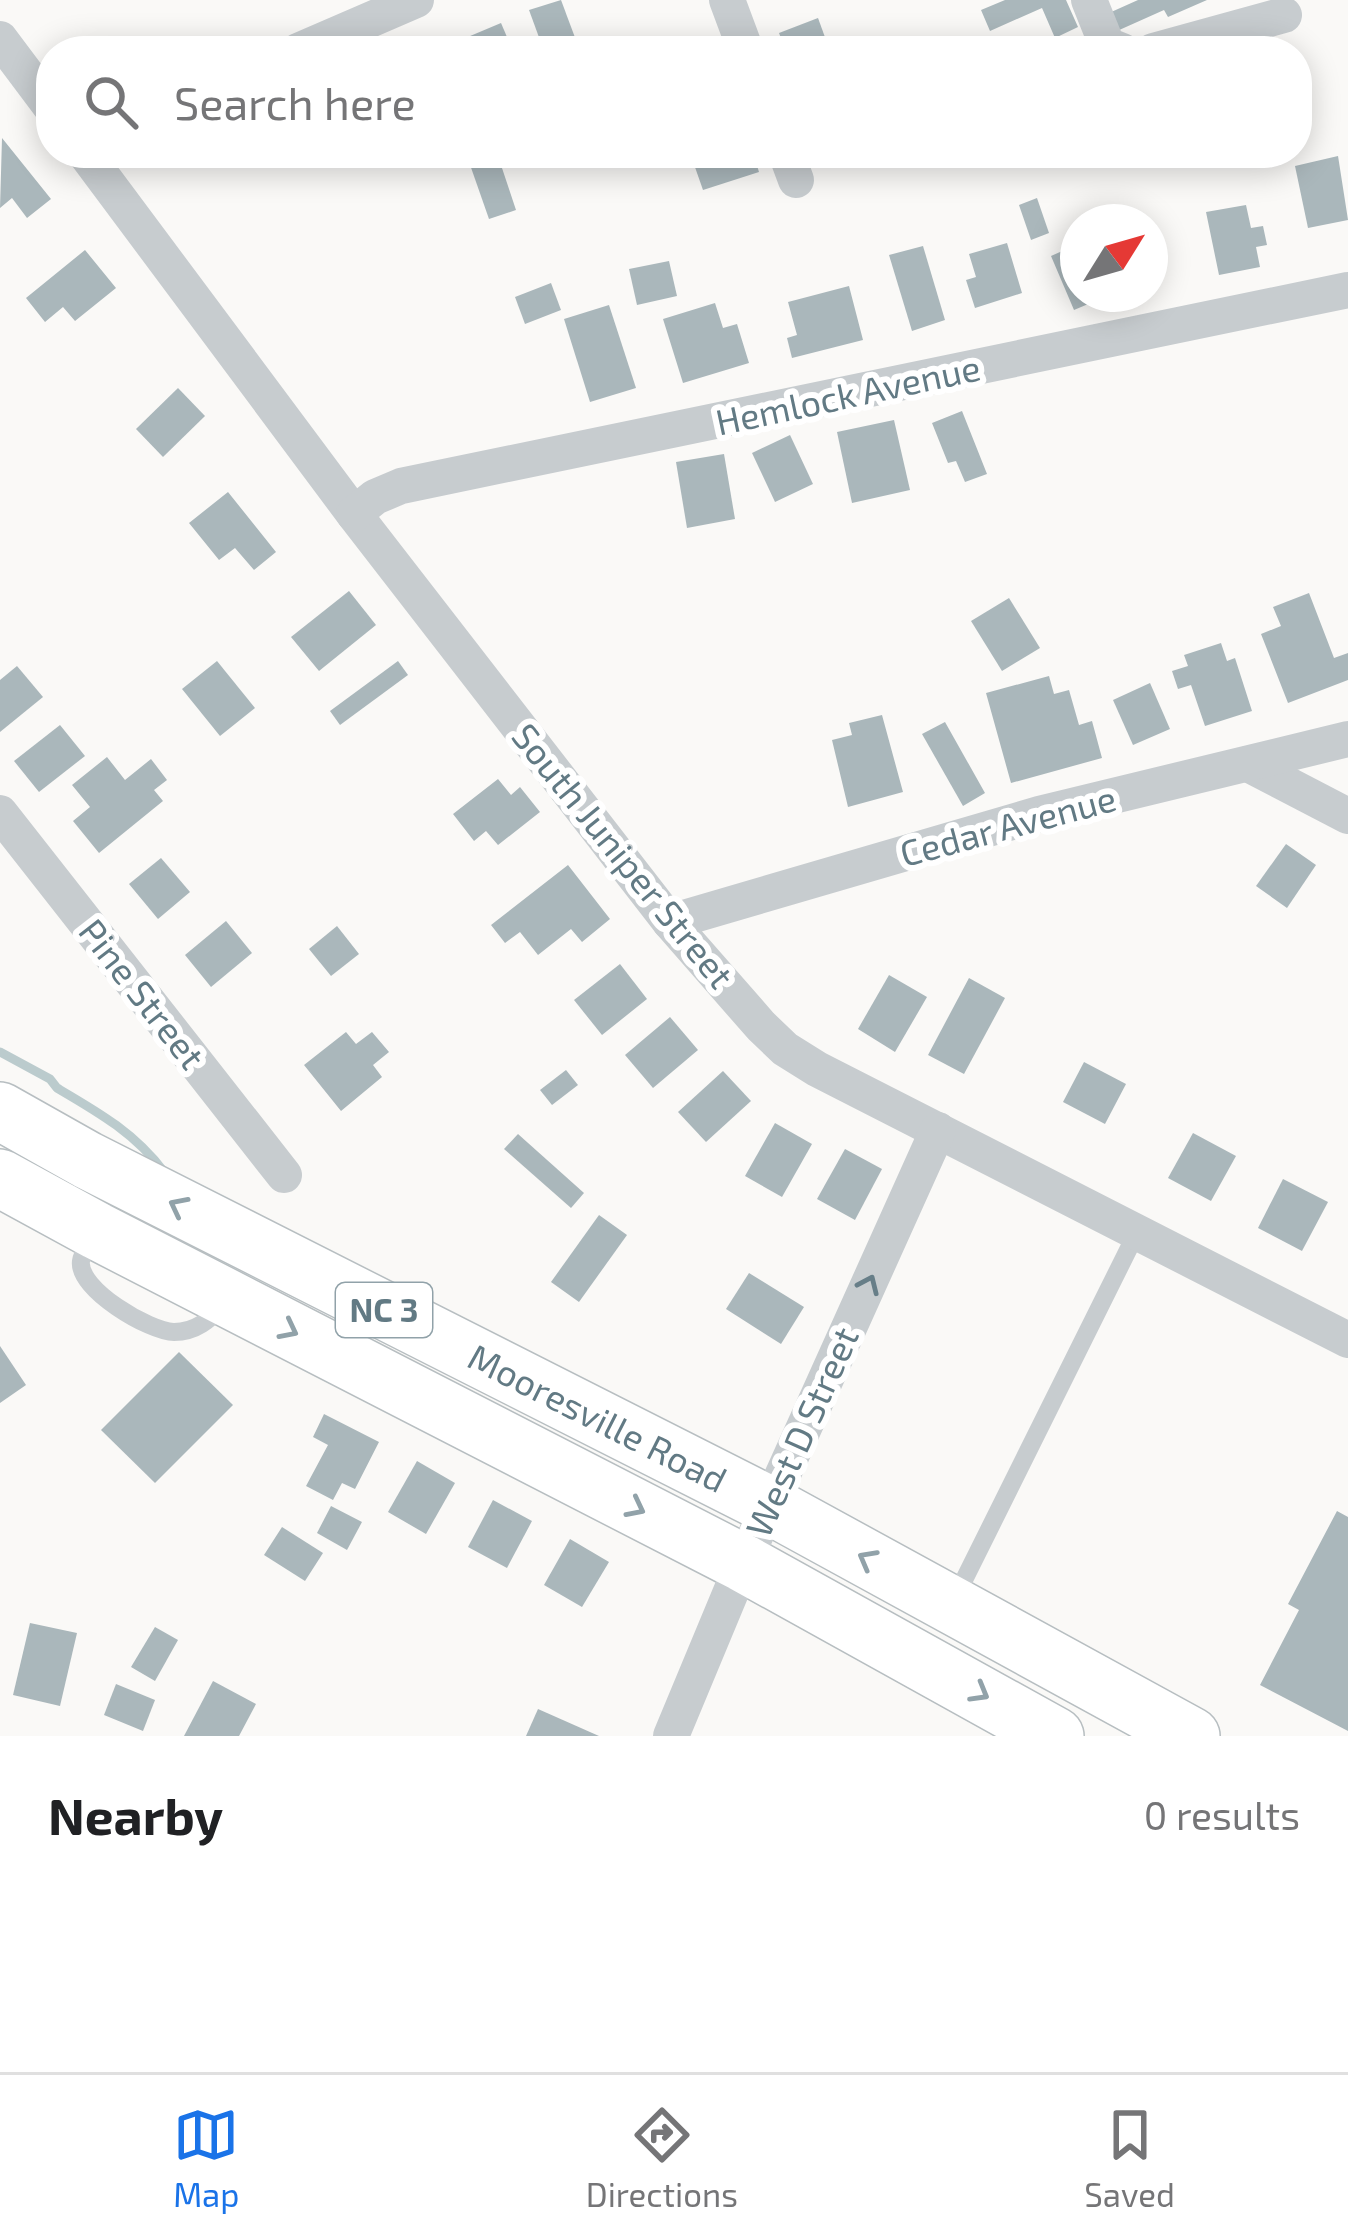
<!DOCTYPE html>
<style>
body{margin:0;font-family:"Exo 2",sans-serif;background:#f6f6f6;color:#202124}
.compass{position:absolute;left:1060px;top:204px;width:108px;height:108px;border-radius:50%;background:#fff;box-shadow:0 6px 30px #0003;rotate:53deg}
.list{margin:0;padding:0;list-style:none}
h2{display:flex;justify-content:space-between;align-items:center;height:156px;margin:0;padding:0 48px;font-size:51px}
h2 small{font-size:39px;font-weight:400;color:#757577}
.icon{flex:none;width:66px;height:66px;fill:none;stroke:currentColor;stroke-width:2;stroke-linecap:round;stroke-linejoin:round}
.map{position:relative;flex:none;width:1348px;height:1736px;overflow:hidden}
.search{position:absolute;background:#fff;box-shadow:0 6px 30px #0003;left:36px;right:36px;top:36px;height:132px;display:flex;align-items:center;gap:30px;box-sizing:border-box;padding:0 42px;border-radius:48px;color:#757577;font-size:45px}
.sheet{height:336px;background:#fff}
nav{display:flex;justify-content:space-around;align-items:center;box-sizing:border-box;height:168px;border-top:3px solid #e0e0e0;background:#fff;font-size:33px;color:#757577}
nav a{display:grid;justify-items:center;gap:6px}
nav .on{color:#1a73e8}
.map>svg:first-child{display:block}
</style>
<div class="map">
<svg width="1348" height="1736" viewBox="0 0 1348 1736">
<rect width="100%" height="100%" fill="#faf9f7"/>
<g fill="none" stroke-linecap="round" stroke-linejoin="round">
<!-- stream -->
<path stroke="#bbcbcd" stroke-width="9" d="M0,1052L50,1079L57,1088C98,1112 135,1133 164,1172"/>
</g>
<!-- building -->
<g fill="#aab7bb">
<path d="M561,0L580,51H544L529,10Z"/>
<path d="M1005,0H1066L1078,27L1055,38L1042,8L990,31L981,10Z"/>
<path d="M1138,0H1207L1168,17L1164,10L1117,31L1109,13Z"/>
<path d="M818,18L830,51H786L779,33Z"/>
<path d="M501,23L513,51H468L463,39Z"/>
<path d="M2,138L51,199L27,218L12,198L0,208Z"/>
<path d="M487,153H497L516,210L489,219L468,159Z"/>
<path d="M690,153H753L759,172L703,190Z"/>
<path d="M1338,156L1348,220L1308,228L1295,166Z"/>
<path d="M1037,198L1049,233L1031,240L1019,205Z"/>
<path d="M1246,205L1251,228L1263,226L1267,245L1256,247L1260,267L1219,275L1206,212Z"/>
<path d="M1007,243L1022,293L975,308L966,280L976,277L969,254Z"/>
<path d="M1078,244V294H1112L1074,310L1051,256Z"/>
<path d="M923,246L945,320L912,331L889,255Z"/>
<path d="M85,250L116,288L75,321L63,307L45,322L26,298Z"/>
<path d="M669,261L677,296L637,305L629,269Z"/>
<path d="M551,283L561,310L525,324L515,297Z"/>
<path d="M849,286L863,340L792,358L787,338L797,335L788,302Z"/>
<path d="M715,303L723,328L737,324L749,363L683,383L663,319Z"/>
<path d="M609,305L636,388L590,402L564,319Z"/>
<path d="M178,388L205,416L163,457L136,429Z"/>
<path d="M962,411L987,474L965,482L956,461L948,463L932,423Z"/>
<path d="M894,420L910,490L852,503L837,432Z"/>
<path d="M790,435L813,484L775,502L752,453Z"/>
<path d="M724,454L735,519L687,528L676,462Z"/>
<path d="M228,492L276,552L254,570L235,548L219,560L189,523Z"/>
<path d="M349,591L376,625L319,671L291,637Z"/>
<path d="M1309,593L1334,658L1348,653V680L1288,703L1261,634L1281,626L1273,607Z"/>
<path d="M1009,598L1040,648L1002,671L971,621Z"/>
<path d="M1221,643L1227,661L1235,658L1252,711L1205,726L1191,685L1178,689L1172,671L1188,666L1184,655Z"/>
<path d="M217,661L255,708L220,736L182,689Z"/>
<path d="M398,661L408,675L340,725L330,711Z"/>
<path d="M17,666L43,697L0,732V680Z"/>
<path d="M1049,676L1054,694L1069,690L1079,725L1092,721L1102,758L1011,783L986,693Z"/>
<path d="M1150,683L1170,729L1133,745L1113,700Z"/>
<path d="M882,715L903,792L848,807L832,740L852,735L849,723Z"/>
<path d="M945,722L985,793L963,806L922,734Z"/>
<path d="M60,725L85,756L39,792L14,761Z"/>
<path d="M107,757L125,780L151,759L167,780L154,790L163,801L99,853L73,821L90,807L72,785Z"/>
<path d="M498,779L511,795L520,787L540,812L498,845L486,831L474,841L453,814Z"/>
<path d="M1286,844L1316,865L1287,908L1256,886Z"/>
<path d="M161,858L190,892L158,919L129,884Z"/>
<path d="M568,865L610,919L582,942L571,929L538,955L520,932L505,943L491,925Z"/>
<path d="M226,921L252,953L211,987L185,955Z"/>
<path d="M337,926L359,954L331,976L309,949Z"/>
<path d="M620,964L647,999L602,1035L574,1000Z"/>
<path d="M889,975L927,997L895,1052L858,1029Z"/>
<path d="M969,978L1005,998L964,1074L928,1055Z"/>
<path d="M670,1017L698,1050L653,1088L625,1055Z"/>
<path d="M346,1032L356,1044L372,1032L389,1052L373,1065L382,1077L341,1111L304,1065Z"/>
<path d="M1084,1062L1126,1084L1105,1124L1063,1102Z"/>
<path d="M566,1070L578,1085L552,1105L540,1090Z"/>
<path d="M723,1071L751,1101L706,1142L678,1112Z"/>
<path d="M775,1123L812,1144L782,1197L745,1176Z"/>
<path d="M1193,1133L1236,1156L1211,1201L1168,1178Z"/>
<path d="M518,1134L584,1193L571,1208L504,1149Z"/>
<path d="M845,1149L882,1169L855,1220L817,1199Z"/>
<path d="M1283,1179L1328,1202L1302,1251L1258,1228Z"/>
<path d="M599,1215L627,1235L579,1302L551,1282Z"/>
<path d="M749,1273L804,1307L781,1344L726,1309Z"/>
<path d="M0,1346L26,1385L0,1403Z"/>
<path d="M179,1352L233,1405L155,1483L101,1430Z"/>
<path d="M324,1414L379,1442L355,1489L342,1483L333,1500L306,1486L328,1445L313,1437Z"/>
<path d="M417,1461L455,1483L426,1534L388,1512Z"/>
<path d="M493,1500L532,1521L507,1568L468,1547Z"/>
<path d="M331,1506L362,1522L347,1550L317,1533Z"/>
<path d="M1337,1511L1348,1517V1731L1260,1685L1299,1610L1288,1604Z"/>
<path d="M282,1527L323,1553L305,1581L264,1555Z"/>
<path d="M570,1539L609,1562L582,1607L544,1585Z"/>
<path d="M30,1623L77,1633L60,1706L13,1695Z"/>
<path d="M155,1627L178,1640L155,1681L131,1667Z"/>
<path d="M213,1681L256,1704L239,1736H184Z"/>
<path d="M116,1684L155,1700L143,1731L104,1715Z"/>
<path d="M538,1709L599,1736H526Z"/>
</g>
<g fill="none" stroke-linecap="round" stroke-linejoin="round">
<defs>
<g id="primary">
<path id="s1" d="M0,1111L87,1160L769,1505L1191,1736"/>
<path d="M0,1178L97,1231L743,1563L1055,1736"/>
</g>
</defs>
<!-- primary casing -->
<use href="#primary" stroke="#b7bec1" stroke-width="60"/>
<!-- service -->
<g stroke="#c7cccf" stroke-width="18">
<path d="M94,1235C90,1243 82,1253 81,1261C77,1289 150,1332 174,1332C196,1332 209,1320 223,1305"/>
<path d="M955,1598L1137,1232"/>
</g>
<!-- minor -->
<g stroke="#c7cccf" stroke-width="36">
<path d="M727,0L746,51"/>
<path d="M1089,0L1107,45L1122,51"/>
<path d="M0,39L51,107"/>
<path d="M298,51L416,0"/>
<path d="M1153,51L1284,15"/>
<path d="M85,153L354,514L670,922L761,1026L785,1049L817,1069L1348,1340"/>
<path d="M786,153L796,180"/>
<path d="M354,514L375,497L401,486L1348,290"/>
<path d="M1248,764L1348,816"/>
<path d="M0,813L284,1175"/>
<path d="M670,922L1039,814L1348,739"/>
<path d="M671,1736L743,1563L938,1130"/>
</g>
<!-- primary -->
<use href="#primary" stroke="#fff" stroke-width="57"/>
</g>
<!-- one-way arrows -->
<defs><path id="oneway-chevron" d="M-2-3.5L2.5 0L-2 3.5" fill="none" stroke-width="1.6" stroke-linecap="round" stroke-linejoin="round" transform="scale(3)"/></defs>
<g stroke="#91a2a9">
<use href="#oneway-chevron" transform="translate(178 1206) rotate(-153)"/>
<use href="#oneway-chevron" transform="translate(289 1330) rotate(27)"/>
<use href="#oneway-chevron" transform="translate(636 1508) rotate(27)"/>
<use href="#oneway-chevron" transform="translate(867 1559) rotate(-151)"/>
<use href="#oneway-chevron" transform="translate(980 1693) rotate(30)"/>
</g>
<use stroke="#677e88" href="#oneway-chevron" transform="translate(869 1284) rotate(-66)"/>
<g text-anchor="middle" stroke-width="12" stroke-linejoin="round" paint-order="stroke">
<!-- shield labels -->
<rect fill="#fff" stroke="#91a2a9" stroke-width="3" x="336" y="1283" width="96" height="54" rx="9"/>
<g font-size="33" font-weight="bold" fill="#627a84">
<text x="384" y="1322">NC 3</text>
</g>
<!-- street labels -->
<g font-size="36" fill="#627a84" stroke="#fff">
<text transform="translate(848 395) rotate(-12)" y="13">Hemlock Avenue</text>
<text transform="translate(1008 826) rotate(-15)" y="13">Cedar Avenue</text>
<text transform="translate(623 856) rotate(51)" y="13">South Juniper Street</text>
<text transform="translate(142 994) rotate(52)" y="13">Pine Street</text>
<text dy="13" stroke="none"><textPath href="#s1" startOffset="672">Mooresville Road</textPath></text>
<text transform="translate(802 1432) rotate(-66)" y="13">West D Street</text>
</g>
</g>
</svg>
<svg class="compass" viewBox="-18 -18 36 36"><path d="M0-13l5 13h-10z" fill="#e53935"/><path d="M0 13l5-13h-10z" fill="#757577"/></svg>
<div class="search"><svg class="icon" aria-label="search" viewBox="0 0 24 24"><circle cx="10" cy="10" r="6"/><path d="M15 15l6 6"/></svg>Search here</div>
</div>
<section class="sheet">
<h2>Nearby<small>0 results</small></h2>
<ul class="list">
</ul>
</section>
<nav>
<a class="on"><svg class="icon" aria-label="map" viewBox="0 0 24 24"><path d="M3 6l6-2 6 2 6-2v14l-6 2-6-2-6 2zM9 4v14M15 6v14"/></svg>Map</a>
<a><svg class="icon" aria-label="directions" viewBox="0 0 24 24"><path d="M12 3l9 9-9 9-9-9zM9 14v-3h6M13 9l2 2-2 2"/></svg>Directions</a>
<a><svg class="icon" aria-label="saved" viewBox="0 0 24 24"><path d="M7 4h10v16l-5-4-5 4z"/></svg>Saved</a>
</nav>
